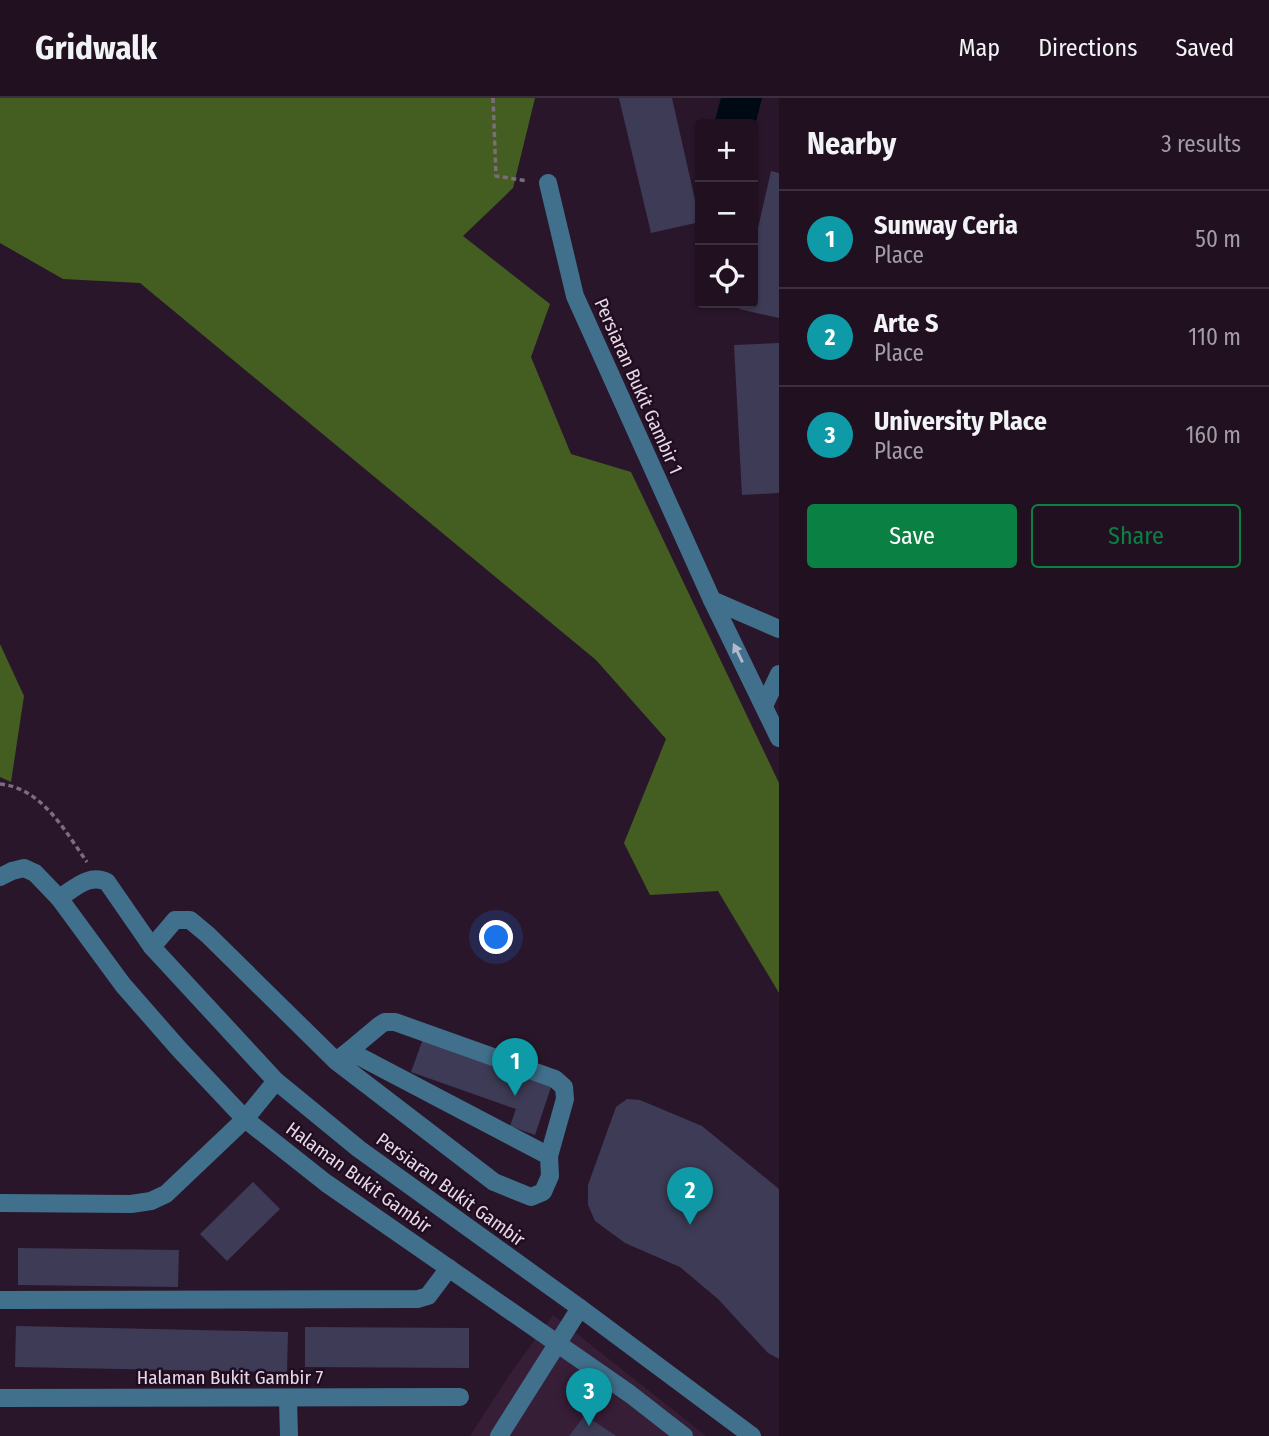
<!DOCTYPE html>
<meta charset="utf-8">
<style>
body{margin:0;font-family:"Fira Sans Condensed",sans-serif;background:#281929;color:#f1f3f6}
.controls{position:absolute;right:21px;top:21px;display:grid;overflow:hidden;border-radius:7px;box-shadow:0 2px 5px #0004}
.controls button{width:63px;height:63px;display:grid;place-items:center;padding:0;border:0;border-bottom:2px solid #3d303e;background:#201020;color:#f1f3f6;font:35px sans-serif}
.you{position:absolute;left:497px;top:840px;width:24px;height:24px;margin:-18px;border:5px solid #fff;border-radius:50%;background:#1a73e8;box-shadow:0 0 0 10px #1a73e833}
.badge{display:grid;place-items:center;width:46px;height:46px;border-radius:50%;background:#0b8043;color:#fff;font-size:23px;font-weight:700}
.pin{position:absolute;translate:-50% -58px;filter:drop-shadow(0 2px 4px #0008)}
.pin::after{content:'';position:absolute;top:37px;width:24px;height:21px;background:inherit;clip-path:polygon(0 0,100% 0,50% 100%)}
.list{margin:0;padding:0;list-style:none}
h2{display:flex;justify-content:space-between;align-items:center;height:91px;margin:0;padding:0 28px;font-size:30px}
h2 small{font-size:23px;font-weight:400;color:#a29da5}
.list li{display:grid;grid-template-columns:46px 1fr auto;gap:21px;align-items:center;box-sizing:border-box;height:98px;padding:0 28px;border-top:2px solid #3d303e}
.list b{display:block;font-size:26px;white-space:nowrap}
.list p{margin:0;font-size:23px;white-space:nowrap;color:#a29da5}
.list em{font-size:23px;font-style:normal;color:#a29da5}
.actions{display:flex;gap:14px;padding:21px 28px}
.actions a{flex:1;padding:16px 0;border:2px solid #0b8043;border-radius:7px;text-align:center;font-size:24px;color:#0b8043}
.actions .main{background:#0b8043;color:#fff}
.icon{flex:none;width:38px;height:38px;fill:none;stroke:currentColor;stroke-width:2;stroke-linecap:round;stroke-linejoin:round}
.map{position:relative;flex:none;width:779px;height:1338px;overflow:hidden}
header{display:flex;align-items:center;gap:42px;box-sizing:border-box;height:98px;padding:0 35px;background:#201020;border-bottom:2px solid #3d303e}
header strong{font-size:33px}
nav{display:flex;gap:38px;margin-inline-start:auto;font-size:24px}
main{display:flex}
aside{flex:1;background:#201020}
.map>svg:first-child{display:block}
</style>
<header>
<strong>Gridwalk</strong>
<nav><a>Map</a><a>Directions</a><a>Saved</a></nav>
</header>
<main>
<div class="map">
<svg width="779" height="1338" viewBox="0 0 779 1338">
<rect width="100%" height="100%" fill="#2a162a"/>
<!-- built -->
<path fill="#371e37" d="M553,1217L706,1338H470L510,1276Z"/>
<!-- forest -->
<g fill="#445e22">
<path d="M0,0H535L513,90L463,138L550,206L531,259L571,356L631,374L779,685V895L718,793L650,797L624,745L666,641L596,562L140,185L63,181L0,145Z"/>
<path d="M0,546L24,598L11,684L0,679Z"/>
</g>
<!-- water -->
<path fill="#000a14" d="M721,0H762L753,36V26H714Z"/>
<!-- building -->
<g fill="#3e3b56">
<path d="M619,0H672L700,124L651,135Z"/>
<path d="M771,73L779,75V220L739,211L741,205H753V152Z"/>
<path d="M779,245V395L742,397L734,247Z"/>
<path d="M423,941L552,986L535,1037L510,1028L516,1011L411,974Z"/>
<path d="M627,1001L640,1002L702,1028L779,1091V1261L768,1255L718,1201L680,1169L625,1145L595,1123L588,1107V1087L616,1009Z"/>
<path d="M253,1084L280,1111L227,1163L200,1136Z"/>
<path d="M18,1150L179,1152L178,1189L18,1187Z"/>
<path d="M16,1228L288,1234L287,1274L15,1269Z"/>
<path d="M305,1229L469,1230V1270L305,1269Z"/>
<path d="M585,1317L616,1338H569Z"/>
</g>
<g fill="none" stroke-linecap="round" stroke-linejoin="round">
<!-- path -->
<g stroke="#7d6c7d" stroke-width="3.5" stroke-dasharray="5 3.5" stroke-linecap="butt">
<path d="M493,0L496,78L528,83"/>
<path d="M0,686C42,690 65,733 87,764"/>
</g>
<!-- minor -->
<g stroke="#41708d" stroke-width="18">
<path d="M548,85L575,198L712,502L779,640"/>
<path d="M712,502L779,531"/>
<path d="M764,608L779,576"/>
<path d="M0,779L12,773L24,770L35,775L59,800L123,887L179,951L245,1021L326,1085L630,1296L684,1338"/>
<path d="M59,800C74,791 89,775 107,784L152,849L276,983L359,1051L580,1210L752,1338"/>
<path d="M152,849L175,822H190L208,837L336,963L494,1084L531,1099L543,1094L550,1078L549,1058L349,953L336,963"/>
<path d="M349,953L380,927L385,924H395L555,981L564,989L565,1001L549,1058"/>
<path d="M0,1105L131,1106L151,1103L166,1096L245,1021L276,983"/>
<path d="M0,1202L418,1201L428,1198L449,1170"/>
<path d="M0,1300L460,1299"/>
<path d="M288,1300L289,1338"/>
<path d="M499,1338L580,1210"/>
</g>
</g>
<!-- one-way arrows -->
<defs><path id="oneway-solid" d="M-6-.8H1V-3.2L6.5 0L1 3.2V.8H-6Z" transform="scale(1.75)"/></defs>
<use fill="#b4b9cb" href="#oneway-solid" transform="translate(738 555) rotate(-116)"/>
<g text-anchor="middle" stroke-width="5" stroke-linejoin="round" paint-order="stroke">
<!-- street labels -->
<g font-size="19" fill="#e6d8e6" stroke="#200d20">
<text transform="translate(639 288) rotate(66)" y="7">Persiaran Bukit Gambir 1</text>
<text transform="translate(359 1079) rotate(36)" y="7">Halaman Bukit Gambir</text>
<text transform="translate(451 1091) rotate(36)" y="7">Persiaran Bukit Gambir</text>
<text x="230" y="1286">Halaman Bukit Gambir 7</text>
</g>
</g>
</svg>
<div class="controls">
<button>+</button>
<button>−</button>
<button><svg class="icon" aria-label="locate" viewBox="0 0 24 24"><circle cx="12" cy="12" r="6"/><path d="M12 2v4M12 18v4M2 12h4M18 12h4"/></svg></button>
</div>
<div class="you"></div>
<div class="pin badge" style="left:515px;top:998px;background:#0f9aa8">1</div>
<div class="pin badge" style="left:690px;top:1127px;background:#0f9aa8">2</div>
<div class="pin badge" style="left:589px;top:1328px;background:#0f9aa8">3</div>
</div>
<aside>
<h2>Nearby<small>3 results</small></h2>
<ul class="list">
<li><span class="badge" style="background:#0f9aa8">1</span><div><b>Sunway Ceria</b><p>Place</p></div><em>50 m</em></li>
<li><span class="badge" style="background:#0f9aa8">2</span><div><b>Arte S</b><p>Place</p></div><em>110 m</em></li>
<li><span class="badge" style="background:#0f9aa8">3</span><div><b>University Place</b><p>Place</p></div><em>160 m</em></li>
</ul>
<div class="actions"><a class="main">Save</a><a>Share</a></div>
</aside>
</main>
